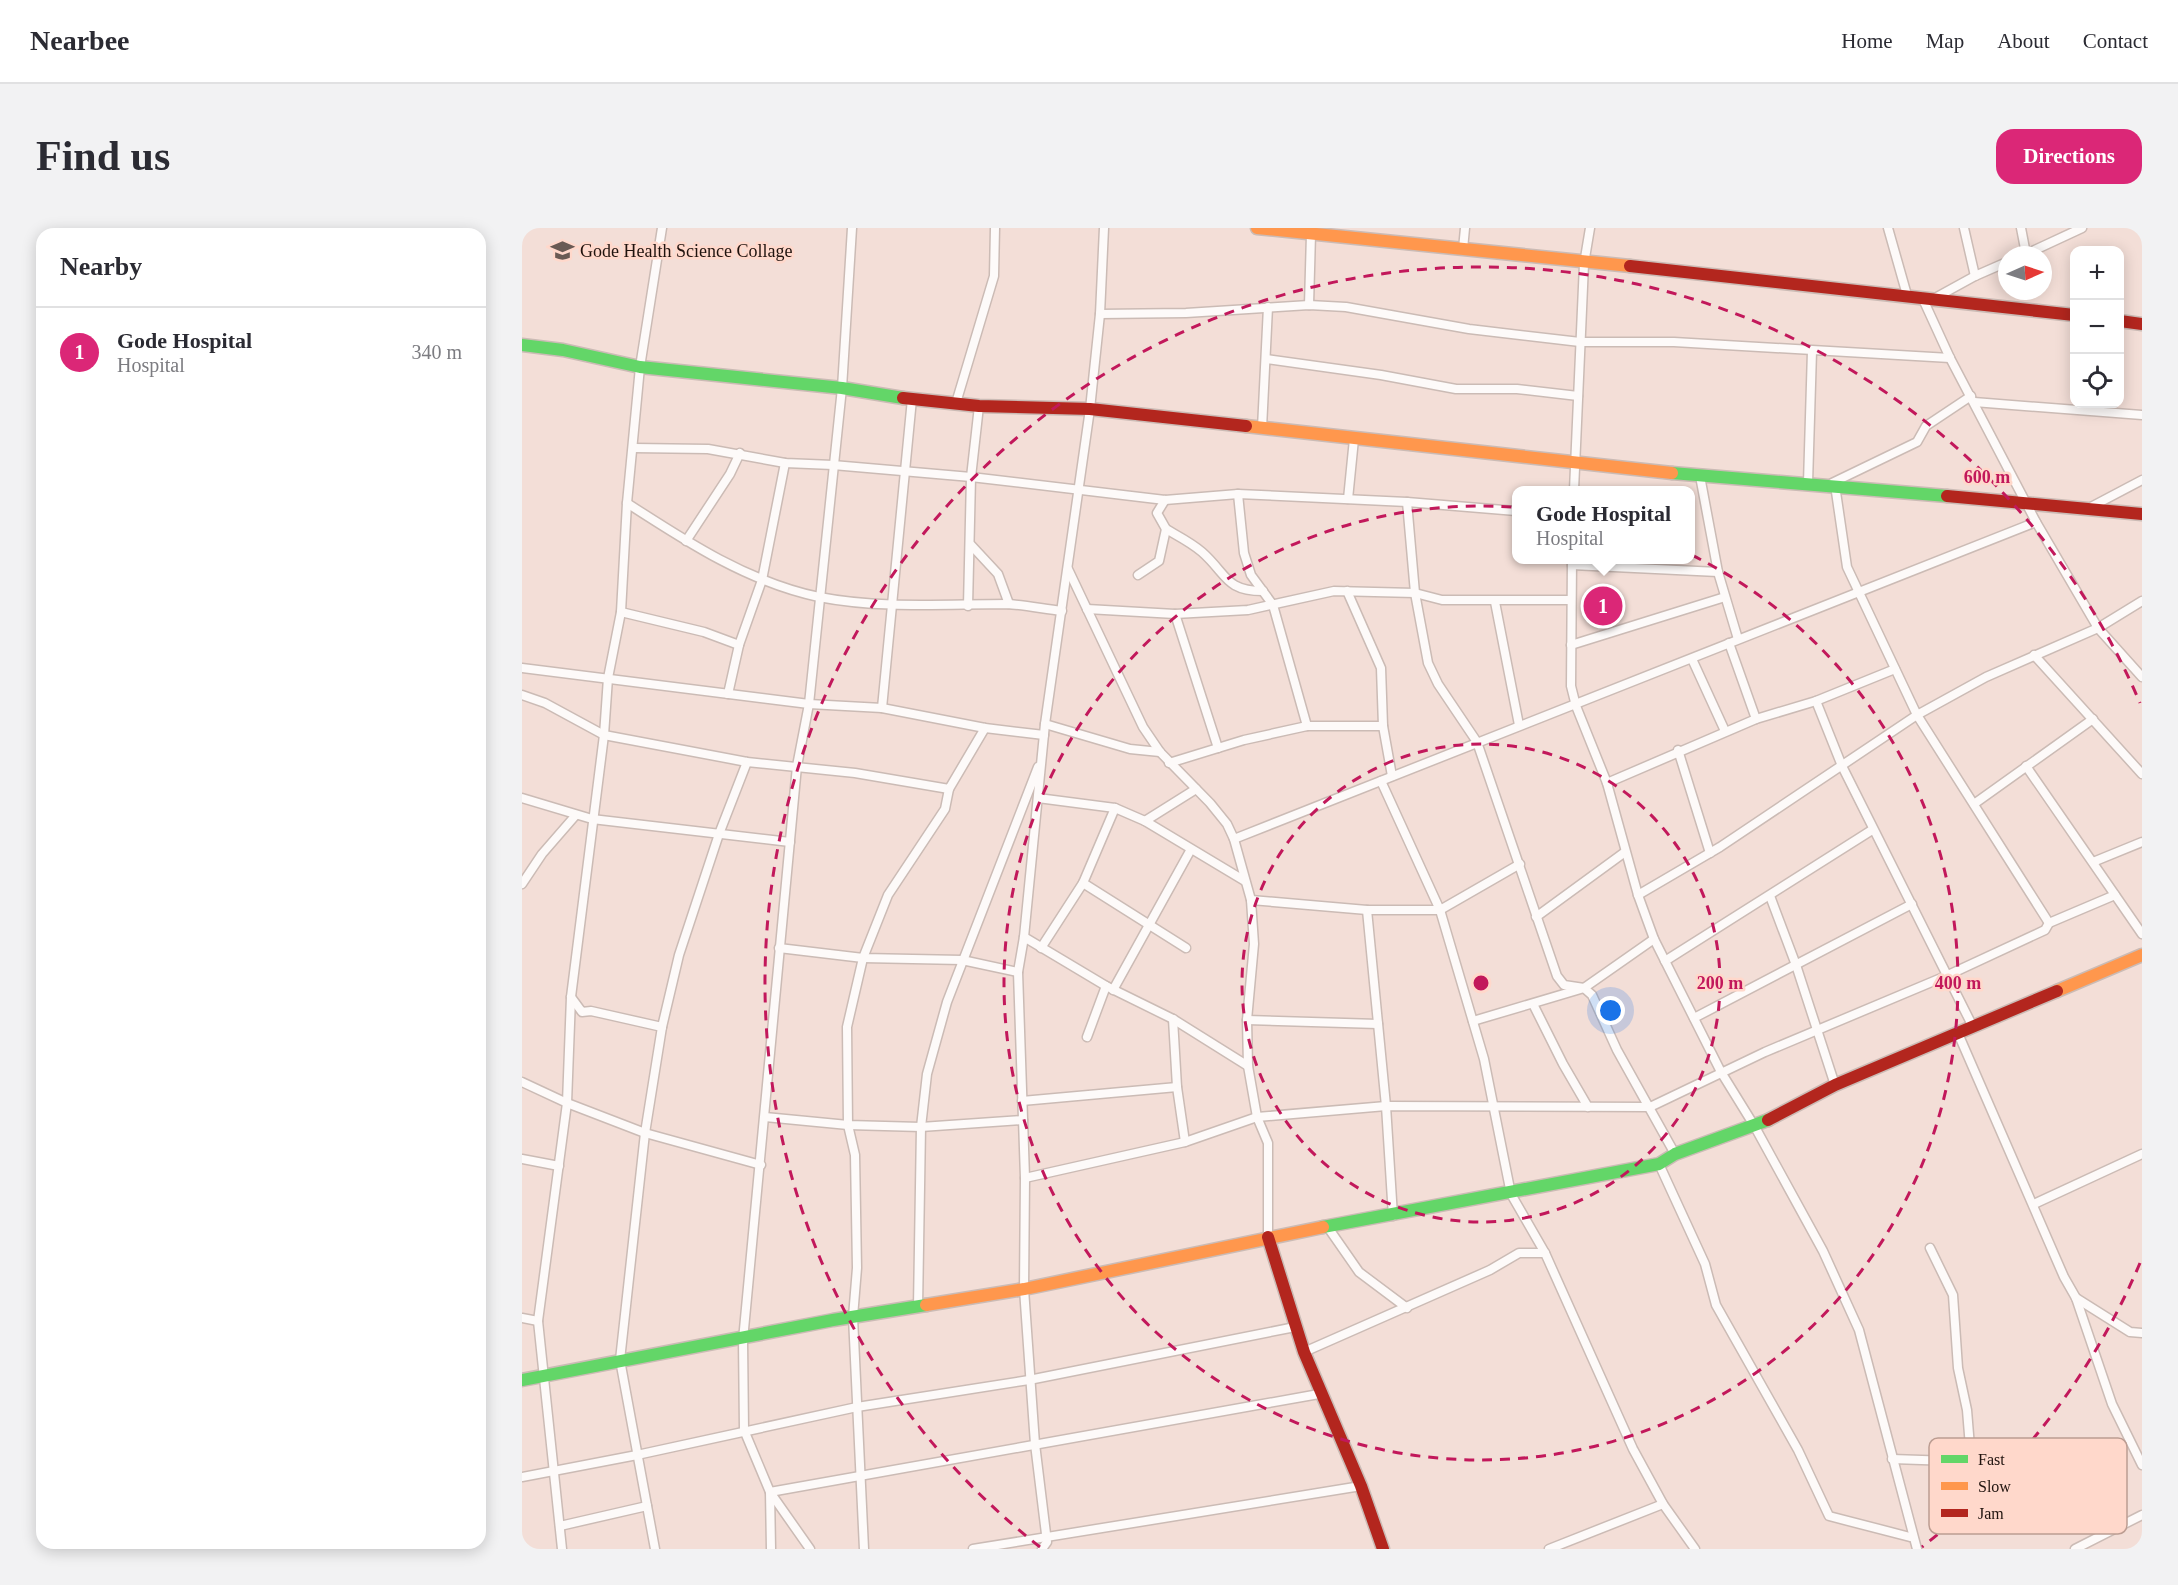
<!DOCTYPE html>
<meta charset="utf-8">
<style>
body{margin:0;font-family:"Times New Roman",serif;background:#f2f2f3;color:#2b2b33}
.controls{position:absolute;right:18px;top:18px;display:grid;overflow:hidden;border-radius:12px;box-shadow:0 3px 15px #0003}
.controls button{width:54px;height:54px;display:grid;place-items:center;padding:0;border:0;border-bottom:2px solid #e1e1e2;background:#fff;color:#2b2b33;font:30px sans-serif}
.compass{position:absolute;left:1476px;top:18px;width:54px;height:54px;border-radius:50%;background:#fff;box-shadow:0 3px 15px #0003;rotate:87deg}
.you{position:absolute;left:1089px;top:783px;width:21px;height:21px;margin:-15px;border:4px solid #fff;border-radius:50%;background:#1a73e8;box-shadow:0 0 0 9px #1a73e833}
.badge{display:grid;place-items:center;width:39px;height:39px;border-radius:50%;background:#db2777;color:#fff;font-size:20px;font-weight:700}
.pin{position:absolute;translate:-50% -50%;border:3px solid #fff;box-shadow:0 2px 6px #0006}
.popup{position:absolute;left:990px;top:258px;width:183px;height:78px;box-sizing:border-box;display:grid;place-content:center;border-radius:12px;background:#fff;filter:drop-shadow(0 2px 4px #0005);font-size:20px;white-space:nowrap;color:#7c7c81}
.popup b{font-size:22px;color:#2b2b33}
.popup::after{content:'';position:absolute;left:50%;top:100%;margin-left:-12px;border:12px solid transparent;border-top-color:#fff}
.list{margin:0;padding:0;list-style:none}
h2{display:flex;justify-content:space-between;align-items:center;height:78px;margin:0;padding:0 24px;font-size:26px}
h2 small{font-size:20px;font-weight:400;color:#7c7c81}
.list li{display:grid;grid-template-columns:39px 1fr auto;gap:18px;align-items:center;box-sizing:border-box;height:90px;padding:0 24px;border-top:2px solid #e1e1e2}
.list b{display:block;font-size:22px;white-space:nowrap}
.list p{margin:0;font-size:20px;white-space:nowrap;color:#7c7c81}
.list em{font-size:20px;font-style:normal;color:#7c7c81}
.icon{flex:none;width:33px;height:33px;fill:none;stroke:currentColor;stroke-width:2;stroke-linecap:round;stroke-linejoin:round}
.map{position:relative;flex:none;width:1620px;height:1321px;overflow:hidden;border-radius:18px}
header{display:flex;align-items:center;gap:36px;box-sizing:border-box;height:84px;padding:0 30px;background:#fff;border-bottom:2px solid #e1e1e2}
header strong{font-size:28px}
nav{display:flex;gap:33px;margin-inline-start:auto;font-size:21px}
.intro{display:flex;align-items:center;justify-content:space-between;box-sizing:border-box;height:144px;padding:0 36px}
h1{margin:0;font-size:42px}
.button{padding:15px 27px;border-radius:18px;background:#db2777;color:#fff;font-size:21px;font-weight:700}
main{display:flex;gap:36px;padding:0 36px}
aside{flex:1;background:#fff;border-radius:18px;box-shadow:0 3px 15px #0003}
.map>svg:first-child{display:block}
</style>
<header>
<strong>Nearbee</strong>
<nav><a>Home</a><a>Map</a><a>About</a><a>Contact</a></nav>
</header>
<div class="intro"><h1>Find us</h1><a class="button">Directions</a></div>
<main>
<aside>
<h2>Nearby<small></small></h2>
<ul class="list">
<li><span class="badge">1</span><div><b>Gode Hospital</b><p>Hospital</p></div><em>340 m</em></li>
</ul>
</aside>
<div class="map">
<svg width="1620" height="1321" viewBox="0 0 1620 1321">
<rect width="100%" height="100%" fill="#f3ded7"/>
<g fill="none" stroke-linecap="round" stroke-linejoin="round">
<defs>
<g id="street">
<path d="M1366,0L1385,67"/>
<path d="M1442,0L1453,48"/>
<path d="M1499,0L1504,26"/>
<path d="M941,21L943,0"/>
<path d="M1502,27L1560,0"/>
<path d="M1400,69L1428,130L1514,294L1576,400L1620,449"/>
<path d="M1413,70L1453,48L1485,34"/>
<path d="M787,77L789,6"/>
<path d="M578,86L664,85L787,77L824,79L947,101L1058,114H1152L1428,130"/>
<path d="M744,131L859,147L934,161H995L1056,168"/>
<path d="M1452,174L1620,187"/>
<path d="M434,175L472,48L473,0"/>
<path d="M740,200L746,79"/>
<path d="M112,220L186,221L263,235L311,237L449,249L643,272L716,266L885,274L994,283"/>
<path d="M1178,248L1196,344L1216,411"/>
<path d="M1286,255L1290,123"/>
<path d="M1310,255L1395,214L1404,198L1449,168"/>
<path d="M1313,257L1325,339L1395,487L1527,695"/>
<path d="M1052,262L1062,36L1068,0"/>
<path d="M716,266L722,325L729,347L751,377L785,498"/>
<path d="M826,271L832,211"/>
<path d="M885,274L893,365L906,435L916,456L955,514L1035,748L1042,757L1062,760L1070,767L1095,822L1153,926"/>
<path d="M105,275C165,314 226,354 297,369C358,381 423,376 485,376C503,377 522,381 540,383"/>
<path d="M1565,281L1620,252"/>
<path d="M644,301C656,308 670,315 680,324C705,346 703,363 741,363"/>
<path d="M164,313L208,246L218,225"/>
<path d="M449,317L476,346L487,376"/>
<path d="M1050,332L1049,458L1054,478L1085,555L1116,667L1132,711L1199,844L1233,899L1301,1023L1337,1102L1395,1321"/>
<path d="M1050,337L1196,344"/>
<path d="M546,341L621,499L638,524L688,575L705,596L712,611L729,672L732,716L725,792L726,838L735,889L746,915V1009"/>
<path d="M616,347L637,333L644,301L635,285L643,272"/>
<path d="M825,363L859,440L861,498L870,548"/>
<path d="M973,374L997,497"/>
<path d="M446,378L449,249L457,178"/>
<path d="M565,381L653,386L726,382L812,363L893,365L920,372H1049"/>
<path d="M99,384L182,404L217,417"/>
<path d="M653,386L696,520"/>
<path d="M1207,415L1234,491"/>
<path d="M1049,417L1203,369"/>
<path d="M1512,427L1620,546"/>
<path d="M1170,431L1203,503"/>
<path d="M0,440L287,476L360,480L463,500L522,507"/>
<path d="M206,466L217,417L240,352L263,235"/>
<path d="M0,467L23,475L82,507L225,534L333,545L427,561L463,500"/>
<path d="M1294,473L1320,538L1450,797"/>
<path d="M360,480L390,171"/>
<path d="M523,496L608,521L638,524"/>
<path d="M1156,522L1188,625"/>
<path d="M647,535L722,512L785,498H861"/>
<path d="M1504,538L1620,706"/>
<path d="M859,553L918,682L962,831L989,966L1023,1025L1111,1221L1141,1276L1173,1321"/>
<path d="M1085,555L1234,491L1294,473L1373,441"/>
<path d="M0,570L70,591L268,614"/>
<path d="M516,570L593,580L623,593L723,653"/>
<path d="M1452,576L1571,491"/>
<path d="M593,580L561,655L664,720"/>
<path d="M623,593L674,561"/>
<path d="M712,611L1514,294"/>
<path d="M1571,634L1620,614"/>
<path d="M0,656L20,626L53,588"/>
<path d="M1116,667L1198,619L1395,487L1464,449L1576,400L1620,373"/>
<path d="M1248,668L1274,737L1313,857"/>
<path d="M729,672L845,682H918L998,636"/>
<path d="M845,682L864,878L871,988"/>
<path d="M1014,689L1103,624"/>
<path d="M502,709L584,758L651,791L726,838"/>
<path d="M257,720L341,730L440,732L496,744"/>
<path d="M519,720L561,655"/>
<path d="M1143,733L1350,602"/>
<path d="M591,762L668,623"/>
<path d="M49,769L60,784L69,783L140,799"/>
<path d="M1011,776L1041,836L1066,879"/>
<path d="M1172,790L1390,676"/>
<path d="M651,791L655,859L663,914"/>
<path d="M725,792L856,796"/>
<path d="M951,793L1062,760L1132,711"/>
<path d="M1435,803L1542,1049L1554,1070L1590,1176L1620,1237"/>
<path d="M565,809L584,758"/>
<path d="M0,854L45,875L123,905L239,937"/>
<path d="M500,873L655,859"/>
<path d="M243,889L326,897L399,899L501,892"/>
<path d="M0,931L37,938"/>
<path d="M1137,936L1183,1036L1194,1077L1276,1222L1307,1288L1388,1309"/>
<path d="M503,950L663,914L735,889L864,878L1128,879L1243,824L1424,748L1523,702L1527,695L1593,667"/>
<path d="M1512,976L1620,926"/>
<path d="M805,998L837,1044L885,1080"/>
<path d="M1554,1070L1608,1104L1620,1105"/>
<path d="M396,1079L399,899L405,846L425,774L516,539"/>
<path d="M0,1090L16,1093"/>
<path d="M782,1124L968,1042L997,1025H1023"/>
<path d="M1370,1231L1429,1233L1448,1219L1445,1182L1436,1140L1431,1067L1408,1020"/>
<path d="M0,1249L115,1227L335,1179L507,1152L773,1099"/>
<path d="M38,1298L125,1278"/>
<path d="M40,1321L16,1093L45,875L49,769L82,507L86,450L99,384L105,275L118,139L140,0"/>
<path d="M133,1321L98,1132L123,905L140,799L157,727L197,606L225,534"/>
<path d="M249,1321L248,1264L797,1166"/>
<path d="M288,1321L248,1264L222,1202L221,1112L275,538L287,476L320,160L330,0"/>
<path d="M342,1321L331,1089L335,1040L333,927L326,897L325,799L341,730L366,667L423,581L427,561"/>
<path d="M451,1321L839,1258"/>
<path d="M520,1321L525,1314L513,1216L502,1061L503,950L496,744L502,709L523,496L568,181L578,86L582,0"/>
<path d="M1027,1321L1141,1276"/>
<path d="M1553,1321L1620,1287"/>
</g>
<g id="fast">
<path d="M0,117L41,122L118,139L320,160L381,170"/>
<path d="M1150,245L1425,268"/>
<path d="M801,999L1137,936L1153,926L1246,892"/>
<path d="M0,1152L311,1092L404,1077"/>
</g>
<g id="slow">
<path d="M735,0L1108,38"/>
<path d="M724,198L1150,245"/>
<path d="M1535,763L1620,727"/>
<path d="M404,1077L502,1061L801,999"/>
</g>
<g id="jam">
<path d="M1108,38L1552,87"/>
<path d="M1598,93L1620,96"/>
<path d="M381,170L457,178L568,181L724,198"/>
<path d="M1425,268L1620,286"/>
<path d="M1246,892L1313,857L1535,763"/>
<path d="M746,1009L782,1124L839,1258L861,1321"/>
</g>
</defs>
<!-- street casing -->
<use href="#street" stroke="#cbbbb5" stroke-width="11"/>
<!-- fast casing -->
<use href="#fast" stroke="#cbbbb5" stroke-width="15"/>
<!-- slow casing -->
<use href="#slow" stroke="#cbbbb5" stroke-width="15"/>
<!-- jam casing -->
<use href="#jam" stroke="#cbbbb5" stroke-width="15"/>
<!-- street -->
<use href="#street" stroke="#fdfaf9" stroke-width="8"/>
<!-- fast -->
<use href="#fast" stroke="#63d668" stroke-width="12"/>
<!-- slow -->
<use href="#slow" stroke="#ff974d" stroke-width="12"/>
<!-- jam -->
<use href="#jam" stroke="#b3261e" stroke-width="12"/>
</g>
<!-- distance rings -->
<g fill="none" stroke="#c2185b" stroke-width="3" stroke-dasharray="10 8">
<circle cx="959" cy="755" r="239"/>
<circle cx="959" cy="755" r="477"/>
<path d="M1618 1035A716 716 0 0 1 1400 1319M518 1319A716 716 0 1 1 1618 475"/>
</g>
<!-- icons -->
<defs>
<symbol id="school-bare" viewBox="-9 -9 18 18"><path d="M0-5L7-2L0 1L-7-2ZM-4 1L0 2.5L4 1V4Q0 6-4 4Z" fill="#6a5a54" stroke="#ffd8cb" stroke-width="2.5" paint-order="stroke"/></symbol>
</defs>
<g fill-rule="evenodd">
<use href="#school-bare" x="24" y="6" width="33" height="33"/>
</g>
<g text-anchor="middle" stroke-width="5" stroke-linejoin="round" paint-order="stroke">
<!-- poi labels -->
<g font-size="18" fill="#20130e" stroke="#ffd8cb" text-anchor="start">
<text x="58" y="29">Gode Health Science Collage</text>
</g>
</g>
<!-- legend -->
<rect x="1407" y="1210" width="198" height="96" rx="9" fill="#ffd8cb" stroke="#bc9d92" stroke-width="1.5"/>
<rect x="1419" y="1227" width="27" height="8" fill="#63d668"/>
<rect x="1419" y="1254" width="27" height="8" fill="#ff974d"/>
<rect x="1419" y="1281" width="27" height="8" fill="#b3261e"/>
<g font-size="16" fill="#20130e">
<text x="1456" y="1237">Fast</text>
<text x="1456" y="1264">Slow</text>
<text x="1456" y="1291">Jam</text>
</g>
<circle cx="959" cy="755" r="9" fill="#c2185b" stroke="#ffd8cb" stroke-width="3"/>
<g font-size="18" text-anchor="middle" font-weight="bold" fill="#c2185b" stroke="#ffd8cb" stroke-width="5" stroke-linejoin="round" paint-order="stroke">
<text x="1465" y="255">600 m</text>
<text x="1198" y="761">200 m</text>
<text x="1436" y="761">400 m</text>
</g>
</svg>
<div class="controls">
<button>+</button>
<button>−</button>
<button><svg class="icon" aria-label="locate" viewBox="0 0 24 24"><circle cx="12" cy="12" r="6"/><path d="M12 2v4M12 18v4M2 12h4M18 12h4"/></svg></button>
</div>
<svg class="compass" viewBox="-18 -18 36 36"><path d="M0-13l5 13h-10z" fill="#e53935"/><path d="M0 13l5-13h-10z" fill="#7c7c81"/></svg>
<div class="you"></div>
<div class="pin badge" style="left:1081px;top:378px">1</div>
<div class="popup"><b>Gode Hospital</b>Hospital</div>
</div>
</main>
